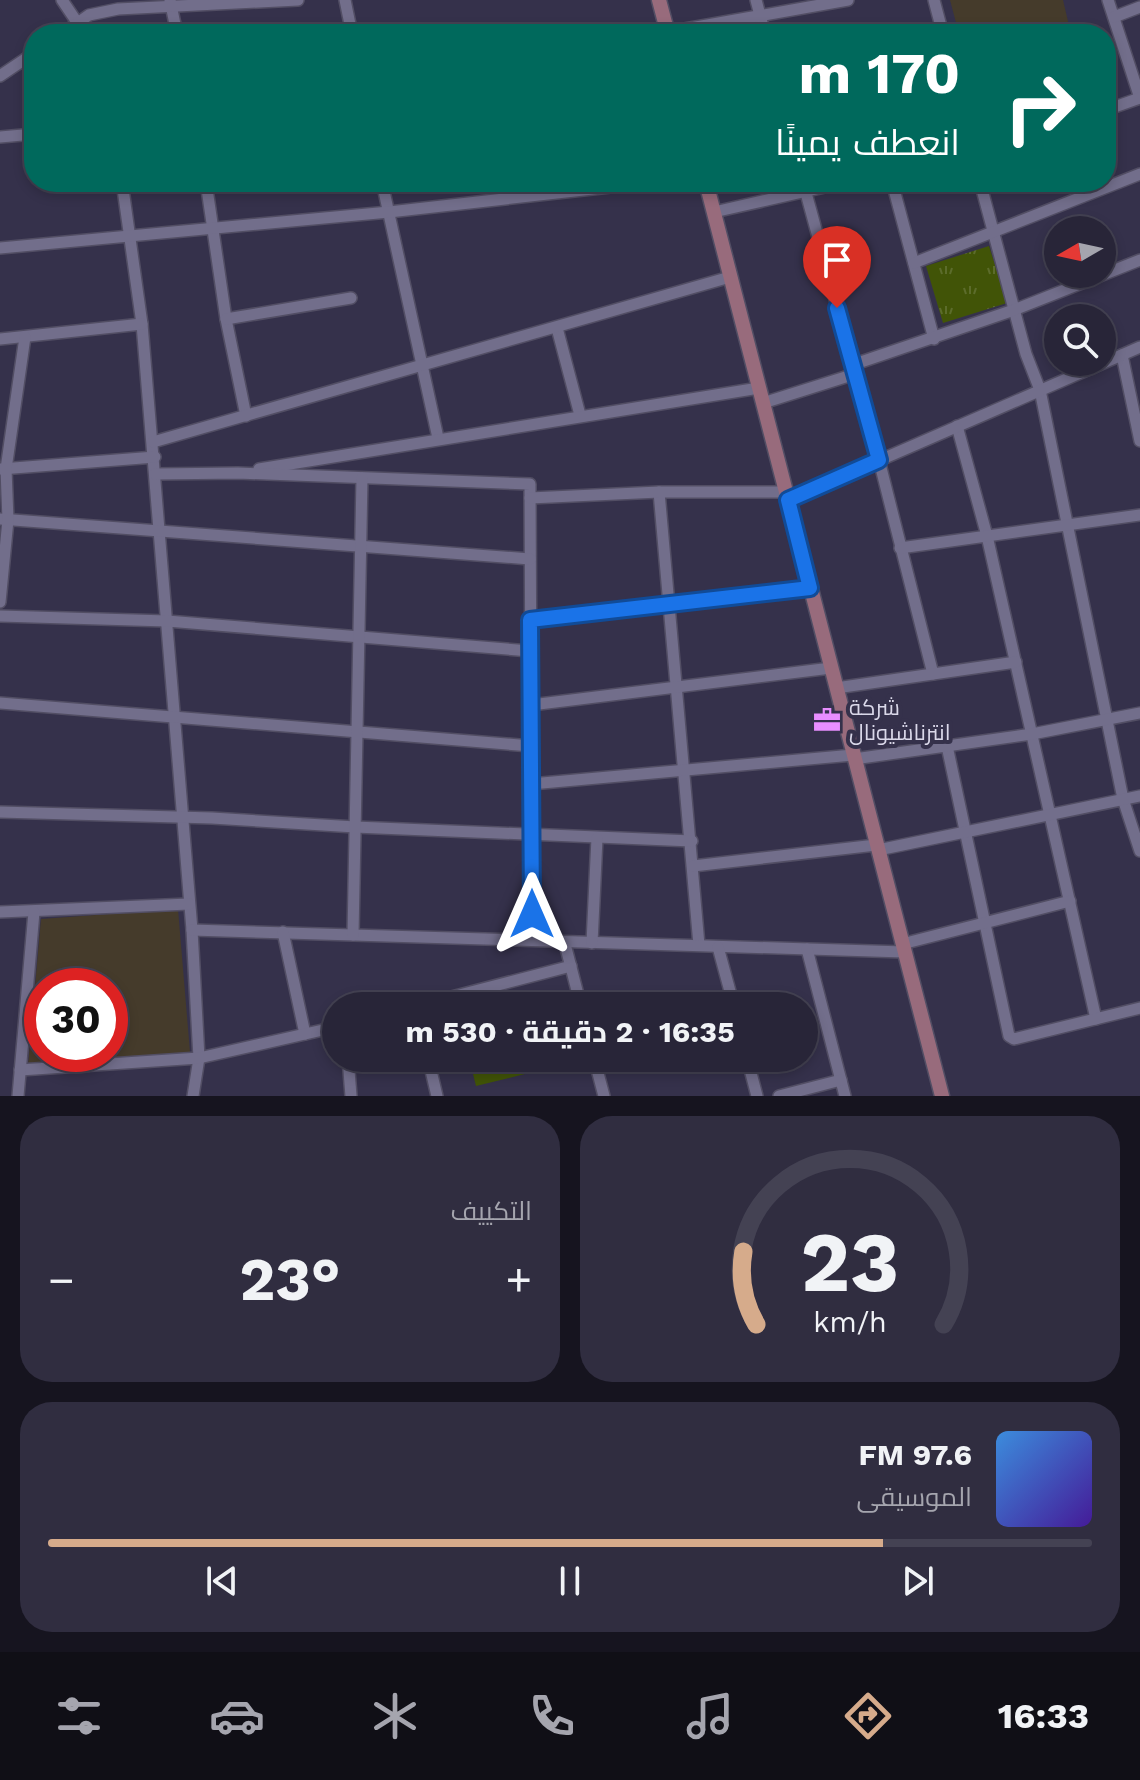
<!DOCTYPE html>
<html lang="ar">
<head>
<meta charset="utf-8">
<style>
  body { margin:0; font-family:"Work Sans",Cairo,sans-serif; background:#302d40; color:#f1f3f6; direction:rtl; height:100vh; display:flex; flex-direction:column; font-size:30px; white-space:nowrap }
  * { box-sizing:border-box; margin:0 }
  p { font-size:26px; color:#a5a5ae }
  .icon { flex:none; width:44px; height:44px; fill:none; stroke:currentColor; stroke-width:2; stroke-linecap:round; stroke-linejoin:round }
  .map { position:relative; height:1096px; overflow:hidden; direction:ltr }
  .panel { display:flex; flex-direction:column; gap:20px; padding:20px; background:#16141f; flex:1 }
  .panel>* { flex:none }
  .hud { position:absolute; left:24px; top:24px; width:1092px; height:168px; border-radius:32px; box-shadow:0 4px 12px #0003,0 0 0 2px #444253; direction:rtl; background:#00695c; color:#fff; overflow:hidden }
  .needle { width:52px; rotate:261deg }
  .fabs { position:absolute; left:1044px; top:216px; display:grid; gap:16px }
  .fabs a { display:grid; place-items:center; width:72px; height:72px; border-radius:50%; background:#282538; box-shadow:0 4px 12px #0003,0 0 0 2px #444253; font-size:40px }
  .speed { position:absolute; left:24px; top:968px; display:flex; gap:16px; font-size:40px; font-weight:700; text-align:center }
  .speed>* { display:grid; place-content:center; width:104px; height:104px; border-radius:50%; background:#282538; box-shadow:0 4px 12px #0003,0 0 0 2px #444253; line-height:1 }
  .speed .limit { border:12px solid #d22; background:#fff; color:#111 }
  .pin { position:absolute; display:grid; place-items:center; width:68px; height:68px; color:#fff; margin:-82px -34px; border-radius:50% 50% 50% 0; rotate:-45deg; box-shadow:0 0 8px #0007 }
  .pin .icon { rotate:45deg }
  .me { position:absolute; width:88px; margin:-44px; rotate:0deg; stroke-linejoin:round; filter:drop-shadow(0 0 6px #0008) }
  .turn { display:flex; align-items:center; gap:28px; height:168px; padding:0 24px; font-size:36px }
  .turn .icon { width:104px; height:104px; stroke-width:2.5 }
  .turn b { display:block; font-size:56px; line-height:68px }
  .big { font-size:60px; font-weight:700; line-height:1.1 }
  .panel .tile { flex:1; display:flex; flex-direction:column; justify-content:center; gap:12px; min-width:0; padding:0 28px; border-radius:32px; background:#302d40 }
  .panel .dial { align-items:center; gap:0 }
  .dial svg { height:208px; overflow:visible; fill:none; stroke:#444253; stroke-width:7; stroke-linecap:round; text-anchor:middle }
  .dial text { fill:#f1f3f6; stroke:none }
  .song { display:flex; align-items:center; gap:24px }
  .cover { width:96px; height:96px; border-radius:12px; background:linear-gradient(135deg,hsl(210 70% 55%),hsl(260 70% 35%)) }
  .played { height:8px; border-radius:4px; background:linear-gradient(90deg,#d6ab8b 80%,#444253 80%) }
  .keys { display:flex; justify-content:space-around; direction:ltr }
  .heat { display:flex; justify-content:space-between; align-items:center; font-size:44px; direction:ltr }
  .panel .tiles { flex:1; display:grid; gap:20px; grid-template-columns:1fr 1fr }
  .tile:last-child { grid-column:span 2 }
  .trip { position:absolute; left:322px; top:992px; width:496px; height:80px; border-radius:40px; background:#282538; box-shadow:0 4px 12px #0003,0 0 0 2px #444253; font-weight:700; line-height:80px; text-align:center; direction:rtl }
  .tab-bar { display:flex; height:128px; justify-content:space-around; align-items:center; background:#100f16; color:#a5a5ae }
  .tab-bar .icon { width:56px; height:56px }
  .tab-bar .selected { color:#d6ab8b }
  .tab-bar b { font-size:36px; color:#f1f3f6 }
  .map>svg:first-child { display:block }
</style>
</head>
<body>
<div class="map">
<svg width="1140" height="1096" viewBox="0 0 1140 1096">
  <defs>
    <pattern id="park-tufts" width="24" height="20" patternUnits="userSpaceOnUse" patternTransform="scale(2)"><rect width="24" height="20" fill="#415407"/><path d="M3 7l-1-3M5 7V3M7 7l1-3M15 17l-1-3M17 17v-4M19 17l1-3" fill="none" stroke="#5c6c2b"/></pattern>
  </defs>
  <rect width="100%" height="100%" fill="#35314b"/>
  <!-- education -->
  <g fill="#453b2b" fill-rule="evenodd">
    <path d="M 950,0 L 1063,0 L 1071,34 L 959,34 Z"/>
    <path d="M 178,909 L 190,1052 L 28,1066 L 41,919 ZM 42,986 L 110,986 L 110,1054 L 42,1054 Z"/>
  </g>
  <!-- park -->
  <path fill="url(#park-tufts)" d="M 989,246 L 1007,303 L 943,323 L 926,266 Z"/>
  <!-- pitch -->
  <path fill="#415407" d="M 469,1058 L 529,1058 L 533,1072 L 476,1086 Z"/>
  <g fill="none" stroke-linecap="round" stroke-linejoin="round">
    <!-- minor casing -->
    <g stroke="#524e64" stroke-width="14">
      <g id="minor">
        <path d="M 62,0 L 85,34"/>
        <path d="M 170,0 L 177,34"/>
        <path d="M 345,0 L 352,34"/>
        <path d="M 756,0 L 765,34"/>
        <path d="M 934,0 L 943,34"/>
        <path d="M 1108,0 L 1140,98"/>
        <path d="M 1114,17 L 1140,7"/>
        <path d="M 668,32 L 848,0"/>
        <path d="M 62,34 L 89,15 L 118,9 L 298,0"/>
        <path d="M 0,76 L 34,53"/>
        <path d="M 1106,110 L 1140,98"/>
        <path d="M 0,137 L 34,134"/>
        <path d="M 122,182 L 142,324 L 192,930 L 199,1058 L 193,1096"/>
        <path d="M 206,182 L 226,319 L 246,416"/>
        <path d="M 382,182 L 438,438"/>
        <path d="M 803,182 L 879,460 L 933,674"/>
        <path d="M 892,182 L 934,339"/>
        <path d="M 980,182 L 1026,354 L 1040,390 L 1123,799 L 1140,851"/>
        <path d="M 714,212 L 847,182"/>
        <path d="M 0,248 L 389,212 L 655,182"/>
        <path d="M 914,263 L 1140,174"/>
        <path d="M 226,319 L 351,298"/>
        <path d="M 557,328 L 580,415"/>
        <path d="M 0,339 L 142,324"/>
        <path d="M 1122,355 L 1140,441"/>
        <path d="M 852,365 L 1014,310 L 1140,260"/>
        <path d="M 763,403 L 855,374"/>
        <path d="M 957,426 L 987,536 L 1096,1019"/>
        <path d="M 153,442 L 730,277"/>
        <path d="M 1,469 L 155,457"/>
        <path d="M 259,469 L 759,388"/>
        <path d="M 155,474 L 238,473 L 530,484 L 532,940"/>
        <path d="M 659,492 L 699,945"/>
        <path d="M 530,498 L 659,492 L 786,492"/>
        <path d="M 788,500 L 1140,347"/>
        <path d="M 0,519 L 530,559"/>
        <path d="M 900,548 L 1140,515"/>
        <path d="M 0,602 L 8,520 L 6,469 L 25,337"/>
        <path d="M 0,616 L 167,621 L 530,651"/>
        <path d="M 530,620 L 810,588"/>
        <path d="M 836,688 L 1016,662"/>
        <path d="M 0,703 L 531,746"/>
        <path d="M 531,705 L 831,668"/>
        <path d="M 947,746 L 1009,1036 L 1014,1039 L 1140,1008"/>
        <path d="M 854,759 L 1032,734 L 1140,713"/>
        <path d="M 531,784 L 853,755"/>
        <path d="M 0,812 L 212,818 L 355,827 L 692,841"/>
        <path d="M 878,850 L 1140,796"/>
        <path d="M 693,866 L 876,845"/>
        <path d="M 0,912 L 189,904"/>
        <path d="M 192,930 L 904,952"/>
        <path d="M 283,932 L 305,1034"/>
        <path d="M 353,935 L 362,478"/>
        <path d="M 592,943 L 597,838"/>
        <path d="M 565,944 L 581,1006"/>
        <path d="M 902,944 L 1070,901"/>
        <path d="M 718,947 L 734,1006"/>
        <path d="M 807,949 L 845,1096"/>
        <path d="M 417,1006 L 571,966"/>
        <path d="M 348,1058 L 351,1096"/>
        <path d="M 428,1058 L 437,1096"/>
        <path d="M 594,1058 L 604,1096"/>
        <path d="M 747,1058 L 757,1096"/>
        <path d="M 20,1070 L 199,1058 L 336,1027"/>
        <path d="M 18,1096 L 34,912"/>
        <path d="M 779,1096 L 841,1080"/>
      </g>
    </g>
    <!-- major casing -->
    <g stroke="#524e64" stroke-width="17">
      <g id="major">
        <path d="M 659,0 L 668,34"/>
        <path d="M 706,182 L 942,1096"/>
      </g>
    </g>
    <!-- minor -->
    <use href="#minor" stroke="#726e8b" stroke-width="11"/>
    <!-- major -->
    <use href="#major" stroke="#986b7c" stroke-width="14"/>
  </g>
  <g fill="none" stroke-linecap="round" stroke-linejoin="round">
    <!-- route casing -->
    <g stroke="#114b97" stroke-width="20">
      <path id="route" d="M 532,914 L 530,620 L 810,588 L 788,500 L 879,460 L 837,308"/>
    </g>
    <!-- route -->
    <use href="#route" stroke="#1a73e8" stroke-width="14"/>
  </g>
  <!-- icons -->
  <defs>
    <g id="office-bare" transform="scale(2.16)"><path d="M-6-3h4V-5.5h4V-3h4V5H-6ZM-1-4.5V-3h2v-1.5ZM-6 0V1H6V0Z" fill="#e88eff" stroke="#35314b" stroke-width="2.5" paint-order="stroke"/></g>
  </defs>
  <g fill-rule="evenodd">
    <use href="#office-bare" x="827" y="720"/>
  </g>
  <g text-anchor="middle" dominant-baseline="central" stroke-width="8" stroke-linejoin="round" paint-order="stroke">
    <!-- poi labels -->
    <g font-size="22" fill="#dad8e9" stroke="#35314b" text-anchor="start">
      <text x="849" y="707">شركة<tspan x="849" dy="25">انترناشيونال</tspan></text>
    </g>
  </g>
</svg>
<div class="fabs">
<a><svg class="needle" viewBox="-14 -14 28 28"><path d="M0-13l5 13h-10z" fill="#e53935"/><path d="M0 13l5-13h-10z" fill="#a5a5ae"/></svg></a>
<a><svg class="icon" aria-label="search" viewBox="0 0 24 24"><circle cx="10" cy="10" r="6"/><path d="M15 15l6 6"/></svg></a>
</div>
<div class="speed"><div class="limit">30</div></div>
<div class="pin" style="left:837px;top:308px;background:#d93025"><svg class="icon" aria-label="arrive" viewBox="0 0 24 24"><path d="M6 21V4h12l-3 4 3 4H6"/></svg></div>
<svg class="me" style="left:532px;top:914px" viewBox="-20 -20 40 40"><path d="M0-17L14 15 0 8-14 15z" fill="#1a73e8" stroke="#fff" stroke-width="4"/></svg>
<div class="trip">16:35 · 2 دقيقة · 530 m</div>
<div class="hud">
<div class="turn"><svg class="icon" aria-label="right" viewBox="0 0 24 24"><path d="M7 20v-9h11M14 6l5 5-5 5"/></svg><div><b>170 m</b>انعطف يمينًا</div></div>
</div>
</div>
<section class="panel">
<div class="tiles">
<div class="tile dial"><svg viewBox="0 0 100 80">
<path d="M14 69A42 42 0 1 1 86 69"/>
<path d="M14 69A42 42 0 0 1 9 41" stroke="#d6ab8b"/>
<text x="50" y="56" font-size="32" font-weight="700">23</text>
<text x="50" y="72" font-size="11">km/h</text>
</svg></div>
<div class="tile"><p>التكييف</p>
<div class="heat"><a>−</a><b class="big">23°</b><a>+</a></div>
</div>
<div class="tile">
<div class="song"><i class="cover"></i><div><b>97.6 FM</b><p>الموسيقى</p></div></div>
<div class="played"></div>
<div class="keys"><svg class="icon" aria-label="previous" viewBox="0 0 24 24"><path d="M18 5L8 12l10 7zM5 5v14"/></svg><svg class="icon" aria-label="pause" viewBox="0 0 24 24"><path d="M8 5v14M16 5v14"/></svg><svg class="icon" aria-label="next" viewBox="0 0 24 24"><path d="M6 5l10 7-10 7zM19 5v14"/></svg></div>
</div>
</div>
</section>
<nav class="tab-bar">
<b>16:33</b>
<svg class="icon selected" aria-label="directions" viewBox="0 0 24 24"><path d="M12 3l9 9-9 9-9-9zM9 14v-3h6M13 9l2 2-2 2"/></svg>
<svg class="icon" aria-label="music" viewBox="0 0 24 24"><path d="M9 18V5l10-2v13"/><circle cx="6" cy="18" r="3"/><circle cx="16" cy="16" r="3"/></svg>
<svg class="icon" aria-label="phone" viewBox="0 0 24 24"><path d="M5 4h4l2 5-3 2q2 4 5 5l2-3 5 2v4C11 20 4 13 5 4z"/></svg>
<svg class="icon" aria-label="climate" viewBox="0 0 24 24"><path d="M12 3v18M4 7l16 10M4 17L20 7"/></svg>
<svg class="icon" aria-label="car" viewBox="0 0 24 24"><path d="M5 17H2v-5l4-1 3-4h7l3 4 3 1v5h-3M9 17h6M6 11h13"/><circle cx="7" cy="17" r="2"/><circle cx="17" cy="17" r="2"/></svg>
<svg class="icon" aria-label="filters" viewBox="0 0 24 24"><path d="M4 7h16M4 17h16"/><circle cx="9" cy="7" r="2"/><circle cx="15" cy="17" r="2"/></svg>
</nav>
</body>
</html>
